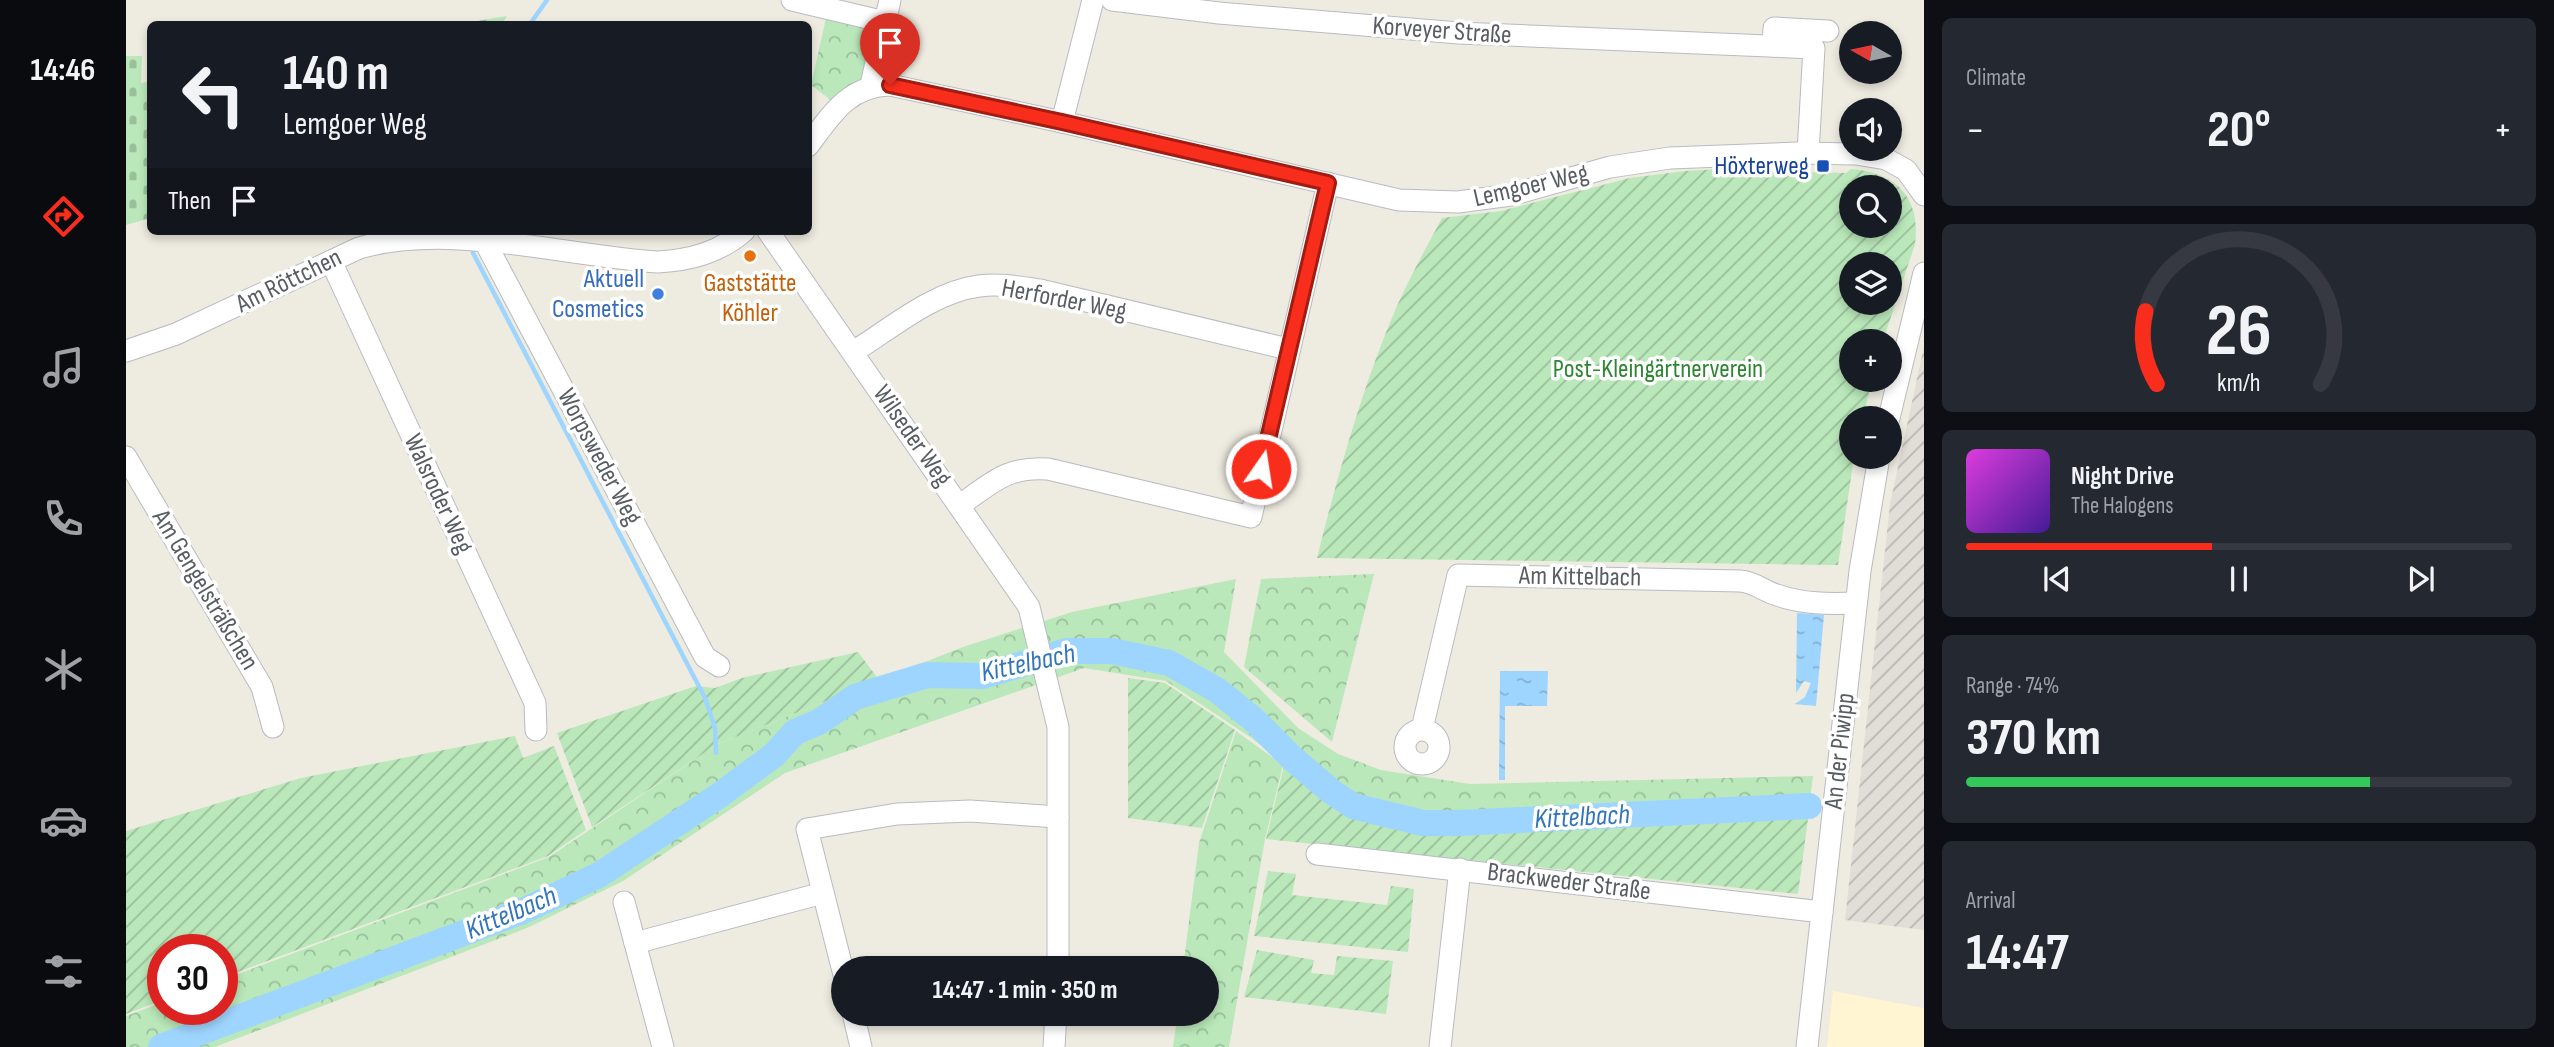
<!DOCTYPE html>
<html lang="en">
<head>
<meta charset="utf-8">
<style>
  body { margin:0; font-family:"Sofia Sans Condensed",sans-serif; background:#242831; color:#f1f3f6; height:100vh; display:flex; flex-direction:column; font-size:26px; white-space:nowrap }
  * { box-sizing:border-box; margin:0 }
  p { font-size:23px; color:#9ea1a6 }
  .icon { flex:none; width:38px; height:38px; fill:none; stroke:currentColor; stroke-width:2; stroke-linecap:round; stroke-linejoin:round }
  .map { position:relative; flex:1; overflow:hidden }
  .sheet { display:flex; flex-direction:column; gap:18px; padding:18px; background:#0d0f14; width:630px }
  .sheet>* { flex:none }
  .guide { position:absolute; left:21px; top:21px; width:665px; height:214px; border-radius:10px; box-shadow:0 4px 10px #0003; background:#171b24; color:#f1f3f6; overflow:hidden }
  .needle { width:46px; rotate:279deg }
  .buttons { position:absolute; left:1713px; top:21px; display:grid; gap:14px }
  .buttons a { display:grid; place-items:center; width:63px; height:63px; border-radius:50%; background:#171b24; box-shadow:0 4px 10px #0003; font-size:35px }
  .speed { position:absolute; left:21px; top:934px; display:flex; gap:14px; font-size:35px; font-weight:700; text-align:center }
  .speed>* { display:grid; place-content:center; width:91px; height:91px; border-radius:50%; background:#171b24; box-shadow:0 4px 10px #0003; line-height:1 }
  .speed .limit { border:10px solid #d22; background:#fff; color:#111 }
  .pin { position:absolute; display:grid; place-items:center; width:60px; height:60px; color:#fff; margin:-72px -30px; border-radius:50% 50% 50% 0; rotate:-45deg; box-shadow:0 0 7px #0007 }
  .pin .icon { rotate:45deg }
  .me { position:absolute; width:77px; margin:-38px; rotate:13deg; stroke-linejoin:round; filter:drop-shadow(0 0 5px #0008) }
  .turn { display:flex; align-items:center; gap:24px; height:147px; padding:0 21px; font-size:32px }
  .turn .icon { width:91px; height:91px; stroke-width:2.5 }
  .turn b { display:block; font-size:49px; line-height:60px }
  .then { display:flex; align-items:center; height:66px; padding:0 21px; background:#0003; gap:14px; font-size:26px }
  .big { font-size:52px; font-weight:700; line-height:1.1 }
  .sheet .widget { flex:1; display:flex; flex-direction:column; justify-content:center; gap:10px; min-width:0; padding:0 24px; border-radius:10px; background:#242831 }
  .sheet .dial { align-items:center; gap:0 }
  .dial svg { height:182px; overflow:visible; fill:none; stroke:#363941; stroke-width:7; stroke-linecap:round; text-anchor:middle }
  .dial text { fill:#f1f3f6; stroke:none }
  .song { display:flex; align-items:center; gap:21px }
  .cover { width:84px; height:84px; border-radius:10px; background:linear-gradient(135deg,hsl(300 70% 55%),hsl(260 70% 35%)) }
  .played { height:7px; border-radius:4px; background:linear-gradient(90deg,#f82d1c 45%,#363941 45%) }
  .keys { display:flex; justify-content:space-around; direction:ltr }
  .heat { display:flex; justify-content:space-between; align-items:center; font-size:38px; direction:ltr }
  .charge { height:10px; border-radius:5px; background:linear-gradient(90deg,#34c759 74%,#363941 0) }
  .trip { position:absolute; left:705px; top:956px; width:388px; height:70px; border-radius:35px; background:#171b24; box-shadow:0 4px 10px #0003; font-weight:700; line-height:70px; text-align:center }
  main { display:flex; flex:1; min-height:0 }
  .dock { display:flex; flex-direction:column; width:126px; justify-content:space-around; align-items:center; background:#090b0e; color:#9ea1a6 }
  .dock .icon { width:49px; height:49px }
  .dock .on { color:#f82d1c }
  .dock b { font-size:32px; color:#f1f3f6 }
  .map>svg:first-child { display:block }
</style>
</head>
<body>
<main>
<nav class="dock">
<b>14:46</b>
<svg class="icon on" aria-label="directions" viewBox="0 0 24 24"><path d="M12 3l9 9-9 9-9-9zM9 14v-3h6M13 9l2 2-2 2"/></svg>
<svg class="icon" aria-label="music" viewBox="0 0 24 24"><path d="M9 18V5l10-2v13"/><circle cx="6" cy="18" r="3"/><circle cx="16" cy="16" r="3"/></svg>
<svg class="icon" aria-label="phone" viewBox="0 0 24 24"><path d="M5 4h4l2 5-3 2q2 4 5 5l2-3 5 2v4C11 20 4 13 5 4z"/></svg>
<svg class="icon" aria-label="climate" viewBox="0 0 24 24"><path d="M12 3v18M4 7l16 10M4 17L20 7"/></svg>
<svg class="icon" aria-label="car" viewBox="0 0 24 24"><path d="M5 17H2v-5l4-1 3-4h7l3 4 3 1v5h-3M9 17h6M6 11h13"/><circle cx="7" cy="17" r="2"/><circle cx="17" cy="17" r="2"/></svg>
<svg class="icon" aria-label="filters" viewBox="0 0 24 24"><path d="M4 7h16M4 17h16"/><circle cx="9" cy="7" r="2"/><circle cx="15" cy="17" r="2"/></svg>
</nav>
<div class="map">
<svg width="1798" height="1047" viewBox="0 0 1798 1047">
  <defs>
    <pattern id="industrial-furrows" width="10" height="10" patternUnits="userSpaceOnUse" patternTransform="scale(1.75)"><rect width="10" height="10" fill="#e1ded8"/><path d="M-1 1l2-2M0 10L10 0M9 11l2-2" fill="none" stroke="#b9b7b3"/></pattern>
    <pattern id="cemetery-stones" width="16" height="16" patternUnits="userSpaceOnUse" patternTransform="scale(1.75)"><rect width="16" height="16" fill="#bae8ba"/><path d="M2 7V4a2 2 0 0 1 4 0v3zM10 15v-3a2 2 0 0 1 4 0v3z" fill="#9abf9b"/></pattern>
    <pattern id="park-crowns" width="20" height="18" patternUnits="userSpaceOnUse" patternTransform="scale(1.75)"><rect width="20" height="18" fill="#bae8ba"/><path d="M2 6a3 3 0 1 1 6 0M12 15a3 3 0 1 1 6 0" fill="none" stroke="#9abf9b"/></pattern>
    <pattern id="garden-furrows" width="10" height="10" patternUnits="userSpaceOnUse" patternTransform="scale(1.75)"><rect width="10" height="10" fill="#bae8ba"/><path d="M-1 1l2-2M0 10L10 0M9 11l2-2" fill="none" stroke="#9abf9b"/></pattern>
    <pattern id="water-ripples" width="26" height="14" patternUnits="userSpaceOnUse" patternTransform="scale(1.75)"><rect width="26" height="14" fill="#9ed5ff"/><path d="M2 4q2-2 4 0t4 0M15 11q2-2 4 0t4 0" fill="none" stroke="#84b0d2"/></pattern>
  </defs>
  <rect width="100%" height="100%" fill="#eeebe0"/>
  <!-- commercial -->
  <path fill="#fff5d3" d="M 1707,991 L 1798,1008 L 1798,1047 L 1701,1047 Z"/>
  <!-- industrial -->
  <path fill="url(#industrial-furrows)" d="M 1798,346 L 1798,930 L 1719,920 L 1764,504 Z"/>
  <!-- cemetery -->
  <g fill="url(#cemetery-stones)">
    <path d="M 381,16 L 376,24 L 333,24 Z"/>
    <path d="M 0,56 L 16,56 L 15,83 L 24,82 L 24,218 L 0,225 Z"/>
  </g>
  <!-- park -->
  <g fill="url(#park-crowns)">
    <path d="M 702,9 L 759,22 L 745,85 L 711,109 L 702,98 L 685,85 Z"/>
    <path d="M 1248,574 L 1206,742 L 1118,667 L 1135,579 Z"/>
    <path d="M 1110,579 L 1098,652 L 1172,728 L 1212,754 L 1255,770 L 1344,784 L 1687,776 L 1682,816 L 1331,829 L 1225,814 L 1124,737 L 1040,681 L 958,668 L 659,773 L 497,881 L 401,928 L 89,1047 L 0,1047 L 0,1016 L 37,1002 L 37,1010 L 96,1010 L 96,980 L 423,857 L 592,744 L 837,647 L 946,612 Z"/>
    <path d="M 1110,731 L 1157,765 L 1139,839 L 1103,1047 L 1047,1047 L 1052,1013 L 1082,1013 L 1082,968 L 1057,968 L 1073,843 Z"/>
  </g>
  <!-- garden -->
  <g fill="url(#garden-furrows)" fill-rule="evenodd">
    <path d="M 1631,167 L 1635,171 L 1720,173 L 1725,169 C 1770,173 1795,197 1789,244 L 1757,341 L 1726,341 L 1726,380 L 1746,380 L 1737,418 L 1726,418 L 1726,457 L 1728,457 L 1712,565 L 1191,558 C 1212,474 1236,388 1270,308 C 1284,277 1300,248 1316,218 L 1375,211 L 1504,178 L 1559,171 ZM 1726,187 L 1764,187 L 1764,226 L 1726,226 ZM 1764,264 L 1764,303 L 1726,303 L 1726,264 Z"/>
    <path d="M 732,652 L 753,680 L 592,744 L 466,827 L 431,733 L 570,686 L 589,688 L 616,678 Z"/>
    <path d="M 1002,678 L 1039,683 L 1109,730 L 1076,828 L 1002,818 Z"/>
    <path d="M 389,736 L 397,758 L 428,746 L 460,830 L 422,856 L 96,978 L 96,950 L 37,950 L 37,1000 L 0,1014 L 0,831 L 175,778 Z"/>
    <path d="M 1158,766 L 1225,816 L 1282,829 L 1306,832 L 1476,828 L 1682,818 L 1672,894 L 1140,839 Z"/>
    <path d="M 1142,871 L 1170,874 L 1166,895 L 1261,905 L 1265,886 L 1288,889 L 1282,952 L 1128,936 Z"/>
    <path d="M 1131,950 L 1188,960 L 1185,973 L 1208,975 L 1211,956 L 1267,961 L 1260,1014 L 1118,997 Z"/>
  </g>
  <!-- water -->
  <g fill="url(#water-ripples)">
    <path d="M 1671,613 L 1698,615 L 1690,706 L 1669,704 L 1679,697 L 1685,683 L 1678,681 L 1670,693 Z"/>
    <path d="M 1374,671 L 1422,671 L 1421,706 L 1379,706 L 1379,780 L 1373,780 Z"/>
  </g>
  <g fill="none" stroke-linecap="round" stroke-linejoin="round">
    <!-- stream -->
    <g stroke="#9ed5ff" stroke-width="4.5">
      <path d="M 404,24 L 421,0"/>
      <path d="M 347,253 L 579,698 L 589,728 L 590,753"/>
      <path d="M 590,786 L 591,797"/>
    </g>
    <!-- river -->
    <path stroke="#9ed5ff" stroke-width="26" d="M 35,1047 L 399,910 L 473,875 L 591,797 L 648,755 L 669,732 L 693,722 L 729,697 L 801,675 L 856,676 L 941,651 L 986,651 L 1043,663 L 1091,690 L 1128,720 L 1166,758 L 1206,792 L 1227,806 L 1297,823 L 1332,823 L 1683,806"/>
    <!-- minor casing -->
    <g stroke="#b8bbc1" stroke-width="23">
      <g id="minor">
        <path d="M 666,0 L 759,22"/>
        <path d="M 986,0 L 1093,13 L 1333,33 L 1688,48 L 1682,153"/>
        <path d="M 1647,46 L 1648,28 L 1702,31"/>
        <path d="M 745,85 L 764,0"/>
        <path d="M 936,122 L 967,0"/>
        <path d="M 682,146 C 705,115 722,86 764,85 L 936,122 L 1273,200 L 1332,202 L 1385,195 L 1484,167 L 1544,158 L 1672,153 L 1730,154 L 1760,159 L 1780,170 L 1798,195"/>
        <path d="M 642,231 L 903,607 L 913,649"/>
        <path d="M 359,242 L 579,657 L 593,666"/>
        <path d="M 205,261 L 409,703 L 410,730"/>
        <path d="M 0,351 L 50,334 L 233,248 C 324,222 438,256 532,262 C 564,260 593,253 618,231"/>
        <path d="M 727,352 C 766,328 807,292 853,286 C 874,283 894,287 914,290 L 1162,349"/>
        <path d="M 1763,418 L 1798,273"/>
        <path d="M 0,457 L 136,687 L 147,727"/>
        <path d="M 834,505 C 866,483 881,466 922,469 L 1125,517 L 1202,183"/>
        <path d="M 918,670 L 932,727 L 932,968"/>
        <path d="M 1296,729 L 1332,575 L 1614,581 C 1629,582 1637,591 1651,595 C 1677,604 1702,604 1730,603"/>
        <circle cx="1296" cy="747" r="17"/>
        <path d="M 1191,854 L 1696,912"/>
        <path d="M 498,902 L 537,1047"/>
        <path d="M 509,943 L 697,893"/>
        <path d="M 718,975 L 681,829 L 771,814 L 844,811 L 932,817"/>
        <path d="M 727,1013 L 735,1047"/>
        <path d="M 928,1047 L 930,1013"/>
        <path d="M 1314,1047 L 1334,869"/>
        <path d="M 1681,1047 L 1734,571 L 1753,457"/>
      </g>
    </g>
    <!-- minor -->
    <use href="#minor" stroke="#fff" stroke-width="21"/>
  </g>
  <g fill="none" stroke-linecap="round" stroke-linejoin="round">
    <!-- route casing -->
    <g stroke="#a11d12" stroke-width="18">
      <path id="route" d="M 764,85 L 936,122 L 1202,183 L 1135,469"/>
    </g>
    <!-- route -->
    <use href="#route" stroke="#f82d1c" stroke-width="12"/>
  </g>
  <!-- markers -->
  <rect fill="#1a4fb4" stroke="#fff" stroke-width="2.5" x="1690" y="159" width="14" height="14" rx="3.5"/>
  <circle fill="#e8710a" stroke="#fff" stroke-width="2.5" cx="624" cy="256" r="7"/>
  <circle fill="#3f7fe0" stroke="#fff" stroke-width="2.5" cx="532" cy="294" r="7"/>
  <g text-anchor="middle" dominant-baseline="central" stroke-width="7" stroke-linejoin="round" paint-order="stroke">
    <!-- street labels -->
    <g font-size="26" fill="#595d63" stroke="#fff">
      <text transform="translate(1316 31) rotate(4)">Korveyer Straße</text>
      <text transform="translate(1405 186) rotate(-13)">Lemgoer Weg</text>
      <text transform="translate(163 281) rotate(-26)">Am Röttchen</text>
      <text transform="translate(938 300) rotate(11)">Herforder Weg</text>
      <text transform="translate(786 436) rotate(55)">Wilseder Weg</text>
      <text transform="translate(473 457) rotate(62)">Worpsweder Weg</text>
      <text transform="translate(312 494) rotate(65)">Walsroder Weg</text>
      <text transform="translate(1454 577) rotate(1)">Am Kittelbach</text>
      <text transform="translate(79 590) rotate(59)">Am Gengelsträßchen</text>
      <text transform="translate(1714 751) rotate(-84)">An der Piwipp</text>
      <text transform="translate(1443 882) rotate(7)">Brackweder Straße</text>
    </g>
    <!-- transit labels -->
    <g font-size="26" fill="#164399" stroke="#fff" text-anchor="end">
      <text x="1683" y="166">Höxterweg</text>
    </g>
    <!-- shop labels -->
    <g font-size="26" fill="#366cbe" stroke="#fff" text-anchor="end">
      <text x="518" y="279">Aktuell<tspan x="518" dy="30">Cosmetics</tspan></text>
    </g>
    <!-- food labels -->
    <g font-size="26" fill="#c56008" stroke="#fff">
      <text x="624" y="283">Gaststätte<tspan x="624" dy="30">Köhler</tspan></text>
    </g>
    <!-- park labels -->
    <g font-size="26" fill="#2d8631" stroke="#fff">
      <text x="1532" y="369">Post-Kleingärtnerverein</text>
    </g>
    <!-- water labels -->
    <g font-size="28" font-style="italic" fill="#3375b9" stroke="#fff">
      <text transform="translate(902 663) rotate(-12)">Kittelbach</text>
      <text transform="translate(1456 817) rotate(-3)">Kittelbach</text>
      <text transform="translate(385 913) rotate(-23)">Kittelbach</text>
    </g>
  </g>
</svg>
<div class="buttons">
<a><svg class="needle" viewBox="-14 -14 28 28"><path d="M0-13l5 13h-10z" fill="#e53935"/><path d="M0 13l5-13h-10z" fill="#9ea1a6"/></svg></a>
<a><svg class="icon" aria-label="sound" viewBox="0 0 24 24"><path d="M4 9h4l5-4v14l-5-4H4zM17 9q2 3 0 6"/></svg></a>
<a><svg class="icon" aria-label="search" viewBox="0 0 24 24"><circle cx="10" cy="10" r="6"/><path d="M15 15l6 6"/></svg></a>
<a><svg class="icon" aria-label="layers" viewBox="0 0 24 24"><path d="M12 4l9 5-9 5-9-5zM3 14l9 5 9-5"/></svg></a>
<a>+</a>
<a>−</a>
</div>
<div class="speed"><div class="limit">30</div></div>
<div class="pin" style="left:764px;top:85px;background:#d93025"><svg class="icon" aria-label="arrive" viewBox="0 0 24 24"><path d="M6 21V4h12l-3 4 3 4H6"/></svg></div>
<svg class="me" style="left:1135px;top:469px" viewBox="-20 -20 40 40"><circle r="17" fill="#f82d1c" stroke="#fff" stroke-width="3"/><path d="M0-11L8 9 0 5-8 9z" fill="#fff"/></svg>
<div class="trip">14:47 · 1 min · 350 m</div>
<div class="guide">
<div class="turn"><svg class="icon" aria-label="left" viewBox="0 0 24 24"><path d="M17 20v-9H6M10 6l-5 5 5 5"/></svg><div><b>140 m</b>Lemgoer Weg</div></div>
<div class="then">Then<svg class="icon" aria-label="arrive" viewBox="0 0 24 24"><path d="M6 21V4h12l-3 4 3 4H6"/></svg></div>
</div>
</div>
<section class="sheet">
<div class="widget"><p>Climate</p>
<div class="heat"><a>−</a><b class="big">20°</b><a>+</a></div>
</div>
<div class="widget dial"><svg viewBox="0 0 100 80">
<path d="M14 69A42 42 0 1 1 86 69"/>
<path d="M14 69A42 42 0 0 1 9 37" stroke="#f82d1c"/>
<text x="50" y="56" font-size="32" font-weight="700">26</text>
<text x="50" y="72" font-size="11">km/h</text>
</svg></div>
<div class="widget">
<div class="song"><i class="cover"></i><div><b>Night Drive</b><p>The Halogens</p></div></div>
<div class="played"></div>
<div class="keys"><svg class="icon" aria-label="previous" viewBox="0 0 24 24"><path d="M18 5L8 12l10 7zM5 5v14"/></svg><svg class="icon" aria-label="pause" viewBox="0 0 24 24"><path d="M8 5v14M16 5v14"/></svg><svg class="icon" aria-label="next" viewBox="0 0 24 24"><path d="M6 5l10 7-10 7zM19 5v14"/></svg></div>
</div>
<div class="widget"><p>Range · 74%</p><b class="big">370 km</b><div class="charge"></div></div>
<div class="widget"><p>Arrival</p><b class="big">14:47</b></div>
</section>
</main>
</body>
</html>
